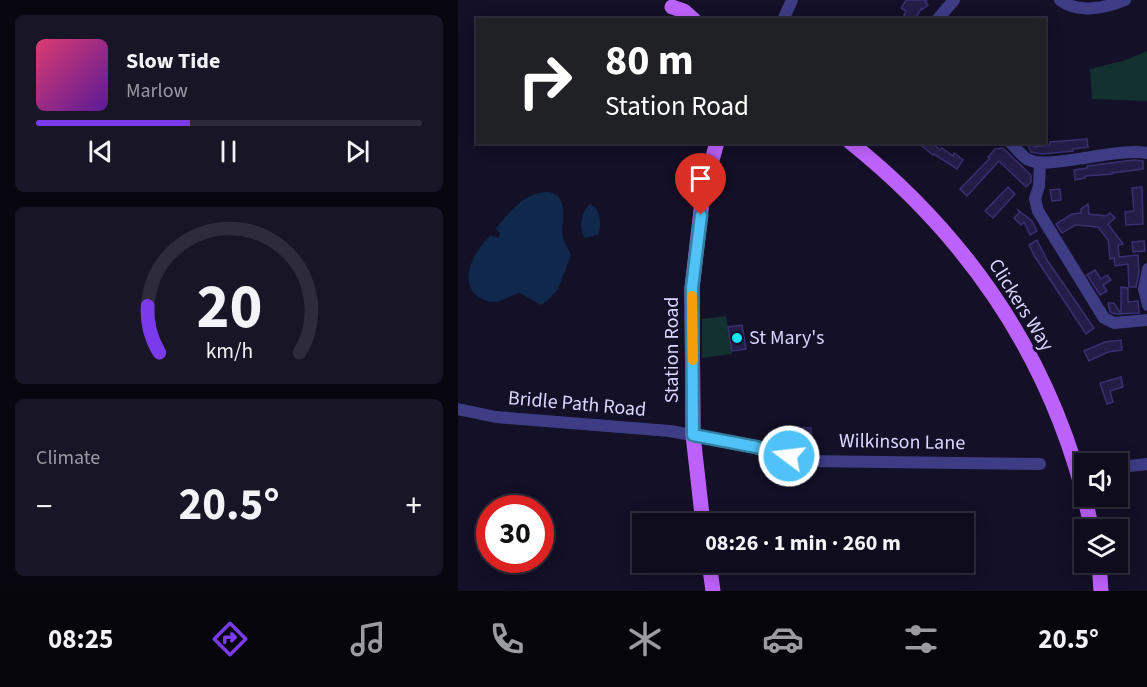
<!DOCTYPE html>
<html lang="en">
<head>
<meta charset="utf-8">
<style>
  body { margin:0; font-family:"Source Sans 3",sans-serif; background:#171526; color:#f1f3f6; height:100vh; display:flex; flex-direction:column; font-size:22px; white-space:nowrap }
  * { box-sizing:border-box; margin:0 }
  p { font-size:20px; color:#9b9ba4 }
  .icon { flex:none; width:33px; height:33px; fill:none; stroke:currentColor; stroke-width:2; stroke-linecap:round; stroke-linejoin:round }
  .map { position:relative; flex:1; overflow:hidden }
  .panel { display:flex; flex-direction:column; gap:15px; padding:15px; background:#080710; width:458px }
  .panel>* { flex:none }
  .hud { position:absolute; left:18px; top:18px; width:570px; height:126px; border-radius:0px; box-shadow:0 3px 15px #0003,0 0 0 2px #2e2c3b; background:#202124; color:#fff; overflow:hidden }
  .buttons { position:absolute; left:616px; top:453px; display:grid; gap:12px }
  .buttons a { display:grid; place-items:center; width:54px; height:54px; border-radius:0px; background:#0e0c1d; box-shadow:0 3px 15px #0003,0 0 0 2px #2e2c3b; font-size:30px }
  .speed { position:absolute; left:18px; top:495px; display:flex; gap:12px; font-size:30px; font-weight:700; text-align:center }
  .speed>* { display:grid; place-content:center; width:78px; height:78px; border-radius:50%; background:#0e0c1d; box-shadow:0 3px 15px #0003,0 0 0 2px #2e2c3b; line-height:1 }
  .speed .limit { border:9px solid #d22; background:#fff; color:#111 }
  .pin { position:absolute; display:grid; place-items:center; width:51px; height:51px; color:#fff; margin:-62px -26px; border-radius:50% 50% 50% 0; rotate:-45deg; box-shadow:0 0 6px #0007 }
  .pin .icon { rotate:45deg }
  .me { position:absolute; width:66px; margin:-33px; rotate:285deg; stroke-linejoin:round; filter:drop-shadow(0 0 4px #0008) }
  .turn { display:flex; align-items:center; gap:21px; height:126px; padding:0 30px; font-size:27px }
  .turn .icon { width:78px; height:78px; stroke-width:2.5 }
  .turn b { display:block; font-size:42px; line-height:51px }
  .big { font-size:45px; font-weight:700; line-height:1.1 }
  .panel .card { flex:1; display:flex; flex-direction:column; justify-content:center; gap:9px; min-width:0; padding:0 21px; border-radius:9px; background:#171526 }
  .panel .dial { align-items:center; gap:0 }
  .dial svg { height:156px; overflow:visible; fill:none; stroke:#2e2c3b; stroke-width:7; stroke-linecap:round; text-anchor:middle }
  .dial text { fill:#f1f3f6; stroke:none }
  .song { display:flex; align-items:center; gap:18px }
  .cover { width:72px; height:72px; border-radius:9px; background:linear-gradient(135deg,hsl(340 70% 55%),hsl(270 70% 35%)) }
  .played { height:6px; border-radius:3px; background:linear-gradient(90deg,#7c3aed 40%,#2e2c3b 40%) }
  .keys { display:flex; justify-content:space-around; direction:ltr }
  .heat { display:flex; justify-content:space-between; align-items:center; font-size:33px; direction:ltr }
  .trip { position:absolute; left:174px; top:513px; width:342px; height:60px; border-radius:0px; background:#0e0c1d; box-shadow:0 3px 15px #0003,0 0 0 2px #2e2c3b; font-weight:700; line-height:60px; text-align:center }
  .tab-bar { display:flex; height:96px; justify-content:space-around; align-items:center; background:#06050c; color:#9b9ba4 }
  .tab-bar .icon { width:42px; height:42px }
  .tab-bar .current { color:#7c3aed }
  .tab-bar b { font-size:27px; color:#f1f3f6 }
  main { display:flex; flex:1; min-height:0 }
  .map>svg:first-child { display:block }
</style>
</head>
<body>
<main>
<section class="panel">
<div class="card">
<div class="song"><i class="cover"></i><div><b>Slow Tide</b><p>Marlow</p></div></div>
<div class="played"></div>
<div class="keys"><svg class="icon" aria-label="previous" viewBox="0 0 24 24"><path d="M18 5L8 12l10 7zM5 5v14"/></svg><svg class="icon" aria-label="pause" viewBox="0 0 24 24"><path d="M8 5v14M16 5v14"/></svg><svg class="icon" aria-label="next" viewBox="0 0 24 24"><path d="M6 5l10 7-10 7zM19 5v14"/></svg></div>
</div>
<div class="card dial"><svg viewBox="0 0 100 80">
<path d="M14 69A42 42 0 1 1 86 69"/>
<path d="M14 69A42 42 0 0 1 8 45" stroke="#7c3aed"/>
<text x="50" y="56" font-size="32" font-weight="700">20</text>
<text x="50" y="72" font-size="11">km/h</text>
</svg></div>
<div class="card"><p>Climate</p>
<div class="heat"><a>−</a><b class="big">20.5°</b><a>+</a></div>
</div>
</section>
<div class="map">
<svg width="690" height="591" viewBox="0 0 690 591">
  <rect width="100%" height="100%" fill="#131027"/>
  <!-- green -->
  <g fill="#13312f">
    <path d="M 689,51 L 689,101 L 634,99 L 632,69 L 668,60 Z"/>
    <path d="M 268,316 L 274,354 L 244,358 L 244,319 Z"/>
  </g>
  <!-- water -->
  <g fill="#10284c">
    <path d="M 91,192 C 113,197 102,224 105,238 C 107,245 111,249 113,255 L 100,289 L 89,301 L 83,305 L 62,293 C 53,295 45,302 36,302 C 29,302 23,299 18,295 C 0,278 18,249 33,235 L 40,238 L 42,234 L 38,228 C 53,211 66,192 91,192 Z"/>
    <path d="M 132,204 C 143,209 144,225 140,235 L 127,238 C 120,228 123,212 132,204 Z"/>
  </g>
  <!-- building -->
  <g fill="#241d48" stroke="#3b2f73" stroke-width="1.5">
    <path d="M 448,0 L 469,0 L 467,2 L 470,5 L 465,9 L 464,8 L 456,20 L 453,20 L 446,15 L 448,11 L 443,8 Z"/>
    <path d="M 629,139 L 630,147 L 615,149 L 615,151 L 584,154 L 573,152 L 568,142 L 575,142 L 576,147 L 592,145 L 592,142 Z"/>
    <path d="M 459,142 L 473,142 L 482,150 L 484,148 L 495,156 L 496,153 L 505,160 L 499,169 L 476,154 L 475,155 Z"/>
    <path d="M 545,148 L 573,175 L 573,182 L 568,187 L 541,161 L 509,196 L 502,189 L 532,158 L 530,157 L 537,149 Z"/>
    <path d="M 676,160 L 685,161 L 685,169 L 654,173 L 654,174 L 627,176 L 627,178 L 617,180 L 616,170 L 629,168 L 629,166 Z"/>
    <path d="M 550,187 L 557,194 L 535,218 L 527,211 Z"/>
    <path d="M 684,187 L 685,224 L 668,225 L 667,212 L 676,211 L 674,188 Z"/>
    <path d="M 602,189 L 603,200 L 594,201 L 592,190 Z"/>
    <path d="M 630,204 L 631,214 L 648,216 L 652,213 L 657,218 L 650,224 L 665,244 L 660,245 L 661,257 L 680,255 L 681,273 L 678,287 L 671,287 L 670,264 L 657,266 L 656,258 L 652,259 L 650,240 L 640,227 L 617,225 L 604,233 L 598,224 L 614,214 L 623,213 L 623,209 Z"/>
    <path d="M 560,210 L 574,221 L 579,231 L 572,235 L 566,222 L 563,225 L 556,218 L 561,213 Z"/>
    <path d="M 579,240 L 589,260 L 636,328 L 628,334 L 577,257 L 571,245 Z"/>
    <path d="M 686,241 L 687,251 L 675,252 L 674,242 Z"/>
    <path d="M 637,270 L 643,279 L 649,275 L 653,280 L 645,285 L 649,291 L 642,295 L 629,275 Z"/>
    <path d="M 663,287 L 670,288 L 670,302 L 680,301 L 681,313 L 657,314 L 652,312 L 650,303 L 656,303 L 663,314 Z"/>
    <path d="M 284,325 L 288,349 L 274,351 L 270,327 Z"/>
    <path d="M 663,340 L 664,350 L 650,352 L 631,361 L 626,351 L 647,342 Z"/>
    <path d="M 663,377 L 665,387 L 652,391 L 655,402 L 649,404 L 642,383 Z"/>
    <path d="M 330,427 L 353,428 L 353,441 L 326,440 L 326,432 L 329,432 Z"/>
  </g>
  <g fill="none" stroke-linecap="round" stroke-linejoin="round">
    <!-- minor -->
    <g stroke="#3d3c85" stroke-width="12">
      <path d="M 602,0 C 620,14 648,8 667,0"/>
      <path d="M 325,20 L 334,0"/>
      <path d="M 479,20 L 496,0"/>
      <path d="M 552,142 C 558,148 563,155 569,159 C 589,171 658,147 690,153"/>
      <path d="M 582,163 L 581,186 L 577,199 L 580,211 L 646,318 L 656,323 L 690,320"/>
      <path d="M 690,269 L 686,289 L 690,305"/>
      <path d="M 0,409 L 38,417 L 212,431 L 298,447 L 348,461 L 582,464"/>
      <path d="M 660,467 L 690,464"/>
    </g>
    <!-- major -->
    <g stroke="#bd61fb" stroke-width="15">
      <path d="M 214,7 L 226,11 L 236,20"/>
      <path d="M 392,142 C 518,243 601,371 634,530"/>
      <path d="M 245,524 L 235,435 L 234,288 L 245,193 L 259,142"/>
      <path d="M 251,562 L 255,591"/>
      <path d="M 641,562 L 643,591"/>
    </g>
  </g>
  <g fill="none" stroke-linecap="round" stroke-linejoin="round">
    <!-- route casing -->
    <g stroke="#337fa1" stroke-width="15">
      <path id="route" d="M 243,215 L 234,288 L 235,435 L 298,447 L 331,456"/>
    </g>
    <!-- route -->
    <use href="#route" stroke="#4fc3f7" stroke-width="10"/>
    <!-- slow -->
    <path stroke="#f59e0b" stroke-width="10" d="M 234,296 L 235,360"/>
  </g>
  <!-- markers -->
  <circle fill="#08e8f9" stroke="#131027" stroke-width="2" cx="279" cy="338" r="6"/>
  <g text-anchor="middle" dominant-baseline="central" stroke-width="6" stroke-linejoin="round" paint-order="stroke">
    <!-- street labels -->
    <g font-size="20" fill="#dad7fe" stroke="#131027">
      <text transform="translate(563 305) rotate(58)">Clickers Way</text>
      <text transform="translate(214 350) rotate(-90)">Station Road</text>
      <text transform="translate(119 404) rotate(5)">Bridle Path Road</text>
      <text transform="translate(444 442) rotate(1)">Wilkinson Lane</text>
    </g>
    <!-- poi labels -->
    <g font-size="20" fill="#dad7fe" stroke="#131027" text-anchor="start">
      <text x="291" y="338">St Mary's</text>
    </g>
  </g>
</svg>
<div class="buttons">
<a><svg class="icon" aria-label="sound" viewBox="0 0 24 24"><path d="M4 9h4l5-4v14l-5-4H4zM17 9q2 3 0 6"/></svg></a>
<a><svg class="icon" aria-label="layers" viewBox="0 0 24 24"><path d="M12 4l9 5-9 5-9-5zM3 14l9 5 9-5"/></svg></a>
</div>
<div class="speed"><div class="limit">30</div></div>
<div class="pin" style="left:243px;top:215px;background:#d93025"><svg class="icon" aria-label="arrive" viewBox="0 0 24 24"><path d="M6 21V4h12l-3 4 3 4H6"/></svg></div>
<svg class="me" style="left:331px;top:456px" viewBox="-20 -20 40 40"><circle r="17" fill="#4fc3f7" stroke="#fff" stroke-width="3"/><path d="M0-11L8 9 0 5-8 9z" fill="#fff"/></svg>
<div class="trip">08:26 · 1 min · 260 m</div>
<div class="hud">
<div class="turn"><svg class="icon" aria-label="right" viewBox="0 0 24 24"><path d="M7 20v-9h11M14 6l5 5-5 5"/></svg><div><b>80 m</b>Station Road</div></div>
</div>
</div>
</main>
<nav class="tab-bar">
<b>08:25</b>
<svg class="icon current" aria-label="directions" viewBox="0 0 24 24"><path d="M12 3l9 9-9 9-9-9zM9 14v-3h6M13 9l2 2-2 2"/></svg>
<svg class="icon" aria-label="music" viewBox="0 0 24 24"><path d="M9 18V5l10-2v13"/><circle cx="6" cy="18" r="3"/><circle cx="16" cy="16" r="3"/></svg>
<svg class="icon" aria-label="phone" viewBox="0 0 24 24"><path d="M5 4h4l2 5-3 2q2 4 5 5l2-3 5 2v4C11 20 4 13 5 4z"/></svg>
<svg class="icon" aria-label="climate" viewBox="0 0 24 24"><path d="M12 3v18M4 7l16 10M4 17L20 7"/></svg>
<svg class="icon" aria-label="car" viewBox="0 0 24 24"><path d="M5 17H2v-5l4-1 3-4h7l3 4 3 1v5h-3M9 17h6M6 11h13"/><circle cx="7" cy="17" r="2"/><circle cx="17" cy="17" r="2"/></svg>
<svg class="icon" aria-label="filters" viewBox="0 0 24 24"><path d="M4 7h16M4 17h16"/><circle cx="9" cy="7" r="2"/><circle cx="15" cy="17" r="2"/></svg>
<b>20.5°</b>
</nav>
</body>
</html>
